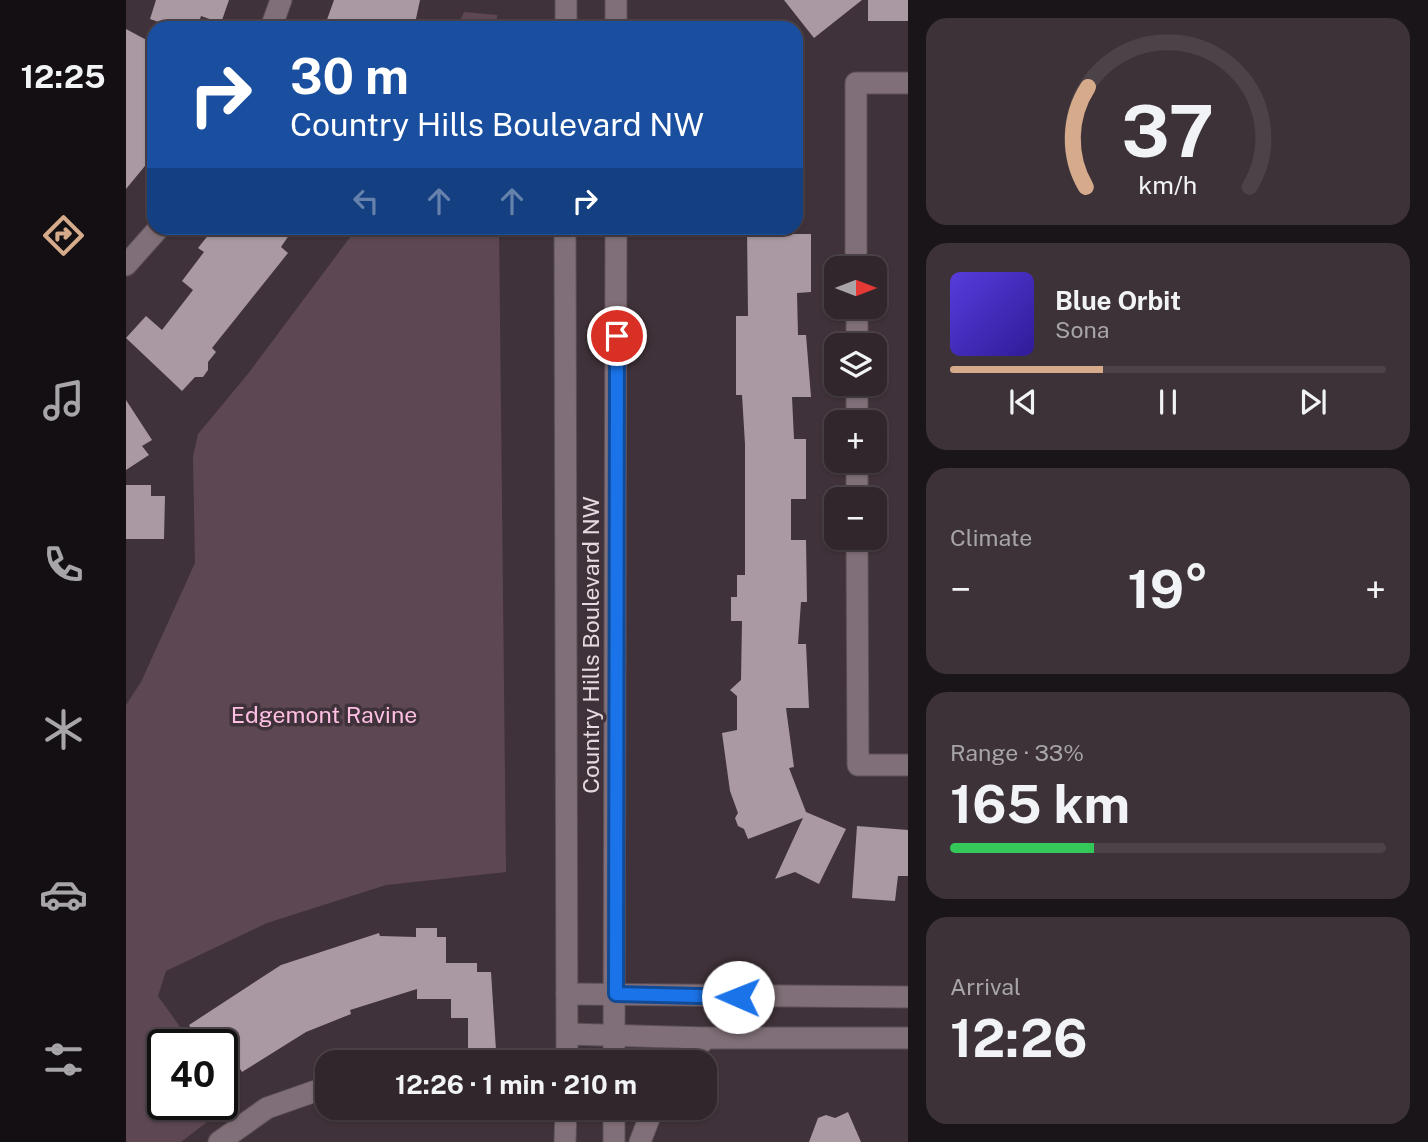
<!DOCTYPE html>
<html lang="en">
<head>
<meta charset="utf-8">
<style>
  body { margin:0; font-family:"Public Sans",sans-serif; background:#3c3238; color:#f1f3f6; height:100vh; display:flex; flex-direction:column; font-size:26px; white-space:nowrap }
  * { box-sizing:border-box; margin:0 }
  p { font-size:23px; color:#a8a5a9 }
  .icon { flex:none; width:38px; height:38px; fill:none; stroke:currentColor; stroke-width:2; stroke-linecap:round; stroke-linejoin:round }
  .map { position:relative; flex:1; overflow:hidden }
  .drawer { display:flex; flex-direction:column; gap:18px; padding:18px; background:#1a1518; width:520px }
  .drawer>* { flex:none }
  .guide { position:absolute; left:21px; top:21px; width:656px; height:214px; border-radius:21px; box-shadow:0 2px 5px #0004,0 0 0 2px #4b4348; background:#1a4fa0; color:#fff; overflow:hidden }
  .needle { width:46px; rotate:90deg }
  .controls { position:absolute; left:698px; top:256px; display:grid; gap:14px }
  .controls a { display:grid; place-items:center; width:63px; height:63px; border-radius:14px; background:#30262c; box-shadow:0 2px 5px #0004,0 0 0 2px #4b4348; font-size:35px }
  .speed { position:absolute; left:21px; top:1029px; display:flex; gap:14px; font-size:35px; font-weight:700; text-align:center }
  .speed>* { display:grid; place-content:center; width:91px; height:91px; border-radius:50%; background:#30262c; box-shadow:0 2px 5px #0004,0 0 0 2px #4b4348; line-height:1 }
  .speed .limit { border:4px solid #111; border-radius:10px; background:#fff; color:#111 }
  .pin { position:absolute; display:grid; place-items:center; width:60px; height:60px; color:#fff; margin:-30px; border:4px solid #fff; border-radius:50%; box-shadow:0 2px 7px #0007 }
  .me { position:absolute; width:77px; margin:-38px; rotate:271deg; stroke-linejoin:round; filter:drop-shadow(0 0 5px #0008) }
  .turn { display:flex; align-items:center; gap:24px; height:147px; padding:0 28px; font-size:32px }
  .turn .icon { width:91px; height:91px; stroke-width:2.5 }
  .turn b { display:block; font-size:49px; line-height:60px }
  .lanes { display:flex; align-items:center; height:66px; padding:0 28px; background:#0003; justify-content:center; gap:35px; direction:ltr }
  .lanes .off { opacity:.35 }
  .big { font-size:52px; font-weight:700; line-height:1.1 }
  .drawer .card { flex:1; display:flex; flex-direction:column; justify-content:center; gap:10px; min-width:0; padding:0 24px; border-radius:21px; background:#3c3238 }
  .drawer .dial { align-items:center; gap:0 }
  .dial svg { height:182px; overflow:visible; fill:none; stroke:#4b4348; stroke-width:7; stroke-linecap:round; text-anchor:middle }
  .dial text { fill:#f1f3f6; stroke:none }
  .song { display:flex; align-items:center; gap:21px }
  .cover { width:84px; height:84px; border-radius:10px; background:linear-gradient(135deg,hsl(250 70% 55%),hsl(250 70% 35%)) }
  .played { height:7px; border-radius:4px; background:linear-gradient(90deg,#d6ab8b 35%,#4b4348 35%) }
  .keys { display:flex; justify-content:space-around; direction:ltr }
  .heat { display:flex; justify-content:space-between; align-items:center; font-size:38px; direction:ltr }
  .charge { height:10px; border-radius:5px; background:linear-gradient(90deg,#34c759 33%,#4b4348 0) }
  .trip { position:absolute; left:189px; top:1050px; width:402px; height:70px; border-radius:21px; background:#30262c; box-shadow:0 2px 5px #0004,0 0 0 2px #4b4348; font-weight:700; line-height:70px; text-align:center }
  main { display:flex; flex:1; min-height:0 }
  .dock { display:flex; flex-direction:column; width:126px; justify-content:space-around; align-items:center; background:#130f12; color:#a8a5a9 }
  .dock .icon { width:49px; height:49px }
  .dock .current { color:#d6ab8b }
  .dock b { font-size:32px; color:#f1f3f6 }
  .map>svg:first-child { display:block }
</style>
</head>
<body>
<main>
<nav class="dock">
<b>12:25</b>
<svg class="icon current" aria-label="directions" viewBox="0 0 24 24"><path d="M12 3l9 9-9 9-9-9zM9 14v-3h6M13 9l2 2-2 2"/></svg>
<svg class="icon" aria-label="music" viewBox="0 0 24 24"><path d="M9 18V5l10-2v13"/><circle cx="6" cy="18" r="3"/><circle cx="16" cy="16" r="3"/></svg>
<svg class="icon" aria-label="phone" viewBox="0 0 24 24"><path d="M5 4h4l2 5-3 2q2 4 5 5l2-3 5 2v4C11 20 4 13 5 4z"/></svg>
<svg class="icon" aria-label="climate" viewBox="0 0 24 24"><path d="M12 3v18M4 7l16 10M4 17L20 7"/></svg>
<svg class="icon" aria-label="car" viewBox="0 0 24 24"><path d="M5 17H2v-5l4-1 3-4h7l3 4 3 1v5h-3M9 17h6M6 11h13"/><circle cx="7" cy="17" r="2"/><circle cx="17" cy="17" r="2"/></svg>
<svg class="icon" aria-label="filters" viewBox="0 0 24 24"><path d="M4 7h16M4 17h16"/><circle cx="9" cy="7" r="2"/><circle cx="15" cy="17" r="2"/></svg>
</nav>
<div class="map">
<svg width="783" height="1142" viewBox="0 0 783 1142">
  <rect width="100%" height="100%" fill="#40323a"/>
  <!-- green -->
  <g fill="#5d4753">
    <path d="M 338,12 L 371,15 L 371,28 L 331,28 Z"/>
    <path d="M 231,228 L 373,228 L 380,872 L 260,885 L 141,923 L 40,971 L 32,996 L 67,1045 L 37,1045 L 37,1104 L 96,1104 L 96,1087 L 107,1102 L 55,1142 L 0,1142 L 0,705 L 15,682 L 69,563 L 67,457 L 72,434 L 121,375 Z"/>
  </g>
  <!-- building -->
  <g fill="#aa99a2">
    <path d="M 30,0 L 103,0 L 95,23 L 75,16 L 71,28 L 50,28 L 24,19 Z"/>
    <path d="M 208,0 L 294,0 L 288,28 L 198,28 Z"/>
    <path d="M 658,0 L 736,0 L 688,38 Z"/>
    <rect x="742" y="0" width="41" height="21"/>
    <path d="M 0,29 L 28,44 L 28,155 L 0,189 Z"/>
    <path d="M 88,228 L 168,228 L 155,247 L 162,253 L 86,348 L 90,352 L 82,362 L 82,370 L 77,377 L 69,377 L 56,391 L 0,338 L 20,316 L 36,330 L 67,290 L 56,281 L 78,252 L 72,248 Z"/>
    <path d="M 621,228 L 664,228 L 664,234 L 685,234 L 685,292 L 671,293 L 672,335 L 680,335 L 685,397 L 666,397 L 668,439 L 680,439 L 680,499 L 665,499 L 665,540 L 680,540 L 681,602 L 675,602 L 672,644 L 680,644 L 683,708 L 660,708 L 668,767 L 663,768 L 680,812 L 720,829 L 693,884 L 669,872 L 649,879 L 677,818 L 622,839 L 618,829 L 612,826 L 609,818 L 612,813 L 604,791 L 596,733 L 611,730 L 611,696 L 604,690 L 615,680 L 616,621 L 605,621 L 605,597 L 611,597 L 611,575 L 619,575 L 619,444 L 616,395 L 610,395 L 610,316 L 622,316 Z"/>
    <path d="M 0,400 L 26,440 L 16,446 L 23,455 L 0,470 Z"/>
    <path d="M 0,485 L 25,485 L 25,496 L 39,496 L 38,539 L 0,539 Z"/>
    <path d="M 731,826 L 783,830 L 783,876 L 772,876 L 769,901 L 726,898 Z"/>
    <path d="M 290,928 L 311,928 L 311,937 L 320,937 L 320,963 L 351,963 L 351,972 L 365,972 L 370,1050 L 342,1050 L 342,1018 L 325,1018 L 325,999 L 291,999 L 291,989 L 224,1010 L 225,1014 L 180,1032 L 116,1072 L 103,1051 L 96,1055 L 96,1045 L 75,1045 L 63,1025 L 155,965 L 253,933 L 254,936 L 290,937 Z"/>
    <path d="M 722,1112 L 735,1142 L 683,1142 L 692,1118 L 700,1115 L 709,1118 Z"/>
  </g>
  <g fill="none" stroke-linecap="round" stroke-linejoin="round">
    <!-- street casing -->
    <g stroke="#5c5056" stroke-width="23">
      <g id="street">
        <path d="M 145,28 L 155,0"/>
        <path d="M 0,265 L 33,228"/>
        <path d="M 730,268 L 730,83 L 783,83"/>
        <path d="M 731,306 L 731,345"/>
        <path d="M 731,383 L 731,422"/>
        <path d="M 731,460 L 731,499"/>
        <path d="M 731,537 L 732,765 L 783,765"/>
        <path d="M 93,1142 L 141,1108 L 201,1087"/>
      </g>
    </g>
    <!-- secondary casing -->
    <g stroke="#5c5056" stroke-width="23">
      <g id="secondary">
        <path d="M 490,0 L 490,28"/>
        <path d="M 440,28 L 440,0"/>
        <path d="M 439,228 L 441,1062"/>
        <path d="M 441,994 L 783,997"/>
        <path d="M 442,1034 L 580,1038 L 783,1038"/>
        <path d="M 488,1062 L 490,228"/>
        <path d="M 556,1062 L 580,1038"/>
        <path d="M 439,1142 L 440,1108"/>
        <path d="M 488,1142 L 488,1108"/>
        <path d="M 514,1142 L 527,1108"/>
      </g>
    </g>
    <!-- street -->
    <use href="#street" stroke="#806f78" stroke-width="21"/>
    <!-- secondary -->
    <use href="#secondary" stroke="#806f78" stroke-width="21"/>
  </g>
  <g fill="none" stroke-linecap="round" stroke-linejoin="round">
    <!-- route casing -->
    <g stroke="#114b97" stroke-width="18">
      <path id="route" d="M 491,336 L 490,994 L 612,997"/>
    </g>
    <!-- route -->
    <use href="#route" stroke="#1a73e8" stroke-width="12"/>
  </g>
  <g text-anchor="middle" dominant-baseline="central" stroke-width="7" stroke-linejoin="round" paint-order="stroke">
    <!-- street labels -->
    <g font-size="23" fill="#e4dadf" stroke="#40323a">
      <text transform="translate(464 645) rotate(-90)">Country Hills Boulevard NW</text>
    </g>
    <!-- park labels -->
    <g font-size="23" fill="#febfe3" stroke="#40323a">
      <text x="198" y="714">Edgemont Ravine</text>
    </g>
  </g>
</svg>
<div class="controls">
<a><svg class="needle" viewBox="-14 -14 28 28"><path d="M0-13l5 13h-10z" fill="#e53935"/><path d="M0 13l5-13h-10z" fill="#a8a5a9"/></svg></a>
<a><svg class="icon" aria-label="layers" viewBox="0 0 24 24"><path d="M12 4l9 5-9 5-9-5zM3 14l9 5 9-5"/></svg></a>
<a>+</a>
<a>−</a>
</div>
<div class="speed"><div class="limit">40</div></div>
<div class="pin" style="left:491px;top:336px;background:#d93025"><svg class="icon" aria-label="arrive" viewBox="0 0 24 24"><path d="M6 21V4h12l-3 4 3 4H6"/></svg></div>
<svg class="me" style="left:612px;top:997px" viewBox="-20 -20 40 40"><circle r="19" fill="#fff"/><path d="M0-13L10 11 0 6-10 11z" fill="#1a73e8"/></svg>
<div class="trip">12:26 · 1 min · 210 m</div>
<div class="guide">
<div class="turn"><svg class="icon" aria-label="right" viewBox="0 0 24 24"><path d="M7 20v-9h11M14 6l5 5-5 5"/></svg><div><b>30 m</b>Country Hills Boulevard NW</div></div>
<div class="lanes"><svg class="icon off" aria-label="left" viewBox="0 0 24 24"><path d="M17 20v-9H6M10 6l-5 5 5 5"/></svg><svg class="icon off" aria-label="ahead" viewBox="0 0 24 24"><path d="M12 20V5M6 11l6-6 6 6"/></svg><svg class="icon off" aria-label="ahead" viewBox="0 0 24 24"><path d="M12 20V5M6 11l6-6 6 6"/></svg><svg class="icon" aria-label="right" viewBox="0 0 24 24"><path d="M7 20v-9h11M14 6l5 5-5 5"/></svg></div>
</div>
</div>
<section class="drawer">
<div class="card dial"><svg viewBox="0 0 100 80">
<path d="M14 69A42 42 0 1 1 86 69"/>
<path d="M14 69A42 42 0 0 1 15 25" stroke="#d6ab8b"/>
<text x="50" y="56" font-size="32" font-weight="700">37</text>
<text x="50" y="72" font-size="11">km/h</text>
</svg></div>
<div class="card">
<div class="song"><i class="cover"></i><div><b>Blue Orbit</b><p>Sona</p></div></div>
<div class="played"></div>
<div class="keys"><svg class="icon" aria-label="previous" viewBox="0 0 24 24"><path d="M18 5L8 12l10 7zM5 5v14"/></svg><svg class="icon" aria-label="pause" viewBox="0 0 24 24"><path d="M8 5v14M16 5v14"/></svg><svg class="icon" aria-label="next" viewBox="0 0 24 24"><path d="M6 5l10 7-10 7zM19 5v14"/></svg></div>
</div>
<div class="card"><p>Climate</p>
<div class="heat"><a>−</a><b class="big">19°</b><a>+</a></div>
</div>
<div class="card"><p>Range · 33%</p><b class="big">165 km</b><div class="charge"></div></div>
<div class="card"><p>Arrival</p><b class="big">12:26</b></div>
</section>
</main>
</body>
</html>
